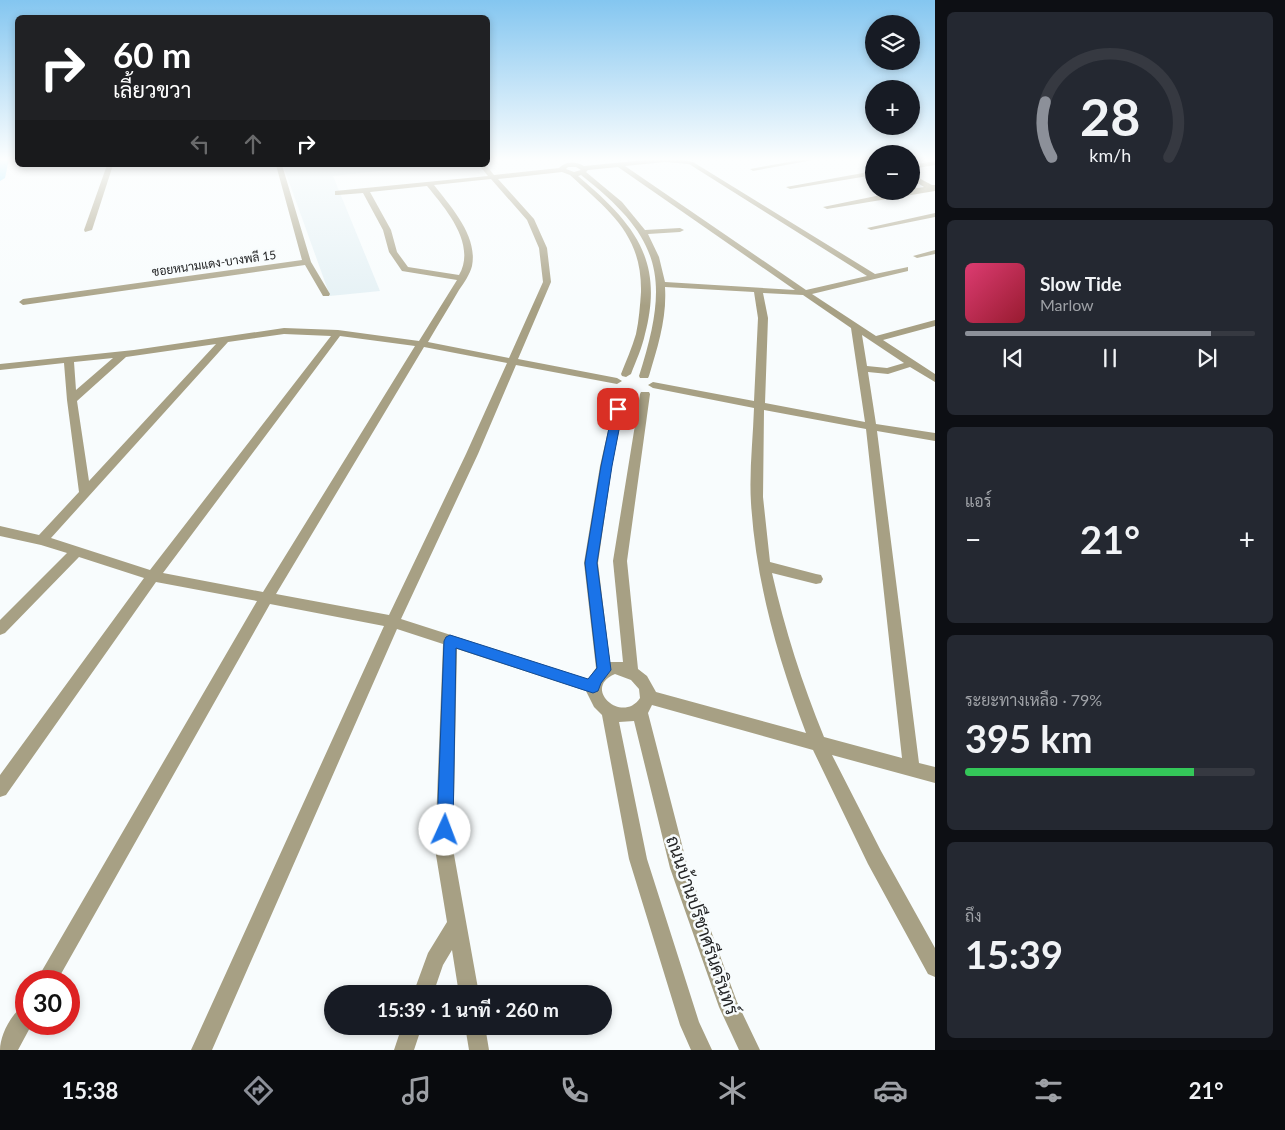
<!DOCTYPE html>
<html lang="th">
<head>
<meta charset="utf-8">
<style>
  body { margin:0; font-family:Lato,Sarabun,sans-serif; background:#242831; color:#f1f3f6; height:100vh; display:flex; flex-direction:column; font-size:19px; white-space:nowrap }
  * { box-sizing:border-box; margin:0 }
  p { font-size:16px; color:#9ea1a6 }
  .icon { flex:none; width:28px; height:28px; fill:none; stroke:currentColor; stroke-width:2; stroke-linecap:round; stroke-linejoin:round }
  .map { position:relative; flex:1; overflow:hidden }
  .side { display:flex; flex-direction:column; gap:12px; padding:12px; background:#0d0f14; width:350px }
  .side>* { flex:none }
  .guide { position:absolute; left:15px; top:15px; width:475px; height:152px; border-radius:8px; box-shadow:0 2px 8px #0003; background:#202124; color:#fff; overflow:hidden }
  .controls { position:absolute; left:865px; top:15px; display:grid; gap:10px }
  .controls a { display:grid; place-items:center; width:55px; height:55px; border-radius:50%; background:#171b24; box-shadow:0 2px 8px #0003; font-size:25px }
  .speed { position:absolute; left:15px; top:970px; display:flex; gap:10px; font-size:25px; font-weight:700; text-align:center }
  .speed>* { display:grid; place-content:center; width:65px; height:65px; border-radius:50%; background:#171b24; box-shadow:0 2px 8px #0003; line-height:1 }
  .speed .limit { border:8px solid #d22; background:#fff; color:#111 }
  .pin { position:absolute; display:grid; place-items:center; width:42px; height:42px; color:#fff; margin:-21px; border-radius:10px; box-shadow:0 2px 8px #0006 }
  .me { position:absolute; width:55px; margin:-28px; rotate:2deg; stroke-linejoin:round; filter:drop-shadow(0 0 4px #0008) }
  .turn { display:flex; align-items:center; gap:18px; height:105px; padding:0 15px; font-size:22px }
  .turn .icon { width:65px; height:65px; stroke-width:2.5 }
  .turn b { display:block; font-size:35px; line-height:42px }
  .lanes { display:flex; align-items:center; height:48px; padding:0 15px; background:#0003; justify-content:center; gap:25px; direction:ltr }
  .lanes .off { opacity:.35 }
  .big { font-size:38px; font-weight:700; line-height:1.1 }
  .side .widget { flex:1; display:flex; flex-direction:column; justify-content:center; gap:8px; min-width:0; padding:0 18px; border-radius:8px; background:#242831 }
  .side .dial { align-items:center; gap:0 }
  .dial svg { height:130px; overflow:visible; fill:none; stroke:#363941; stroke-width:7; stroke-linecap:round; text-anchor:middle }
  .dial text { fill:#f1f3f6; stroke:none }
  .song { display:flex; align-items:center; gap:15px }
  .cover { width:60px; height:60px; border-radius:8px; background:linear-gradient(135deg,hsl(340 70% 55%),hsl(350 70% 35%)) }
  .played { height:5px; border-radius:2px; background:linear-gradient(90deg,#8c9099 85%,#363941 85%) }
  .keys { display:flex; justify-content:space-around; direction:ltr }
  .heat { display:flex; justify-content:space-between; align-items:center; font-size:28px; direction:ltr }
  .charge { height:8px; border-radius:4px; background:linear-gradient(90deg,#34c759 79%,#363941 0) }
  .trip { position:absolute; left:324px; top:985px; width:288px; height:50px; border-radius:25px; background:#171b24; box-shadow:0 2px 8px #0003; font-weight:700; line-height:50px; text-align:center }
  .dock { display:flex; height:80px; justify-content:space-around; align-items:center; background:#090b0e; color:#9ea1a6 }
  .dock .icon { width:35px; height:35px }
  .dock .on { color:#8c9099 }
  .dock b { font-size:22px; color:#f1f3f6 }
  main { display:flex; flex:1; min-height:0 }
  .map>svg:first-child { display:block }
</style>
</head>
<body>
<main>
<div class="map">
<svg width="935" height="1050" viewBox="0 0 935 1050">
  <rect width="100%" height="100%" fill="#f8fcfd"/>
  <!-- built -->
  <path fill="#e5f1f5" d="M 283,165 L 433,165 L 333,176 L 380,291 L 330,296 Z"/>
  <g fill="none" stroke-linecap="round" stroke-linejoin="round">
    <!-- canal -->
    <path fill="#8ee0fd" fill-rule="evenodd" d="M 0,159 L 9,159 L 5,178 L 0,181 Z"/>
    <!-- minor -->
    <g fill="#a7a084" fill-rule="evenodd">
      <path d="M 655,159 L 678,159 L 693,162 L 875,274 L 908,267 L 908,271 L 812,294 L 876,336 L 935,320 L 935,326 L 883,340 L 935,374 L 935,382 L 910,367 L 888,374 L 868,372 L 876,424 L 935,433 L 935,441 L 877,431 L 919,763 L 935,767 L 935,783 L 832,755 L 881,851 L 935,948 L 935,977 L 928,974 L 868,864 L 813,750 L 652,705 L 648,713 L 688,868 L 737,1002 L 760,1050 L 739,1050 L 719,1007 L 670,868 L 634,721 L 619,722 L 647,859 L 699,1022 L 712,1050 L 691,1050 L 680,1025 L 629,859 L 602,715 L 594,707 L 586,691 L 457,649 L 453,849 L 479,994 L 459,994 L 452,950 L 443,965 L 433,994 L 413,994 L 428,953 L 447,922 L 435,849 L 443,644 L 397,629 L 212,1050 L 191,1050 L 384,626 L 270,604 L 57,981 L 36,981 L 257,601 L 156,582 L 6,795 L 0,797 L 0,775 L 144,578 L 79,557 L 5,633 L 0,635 L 0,620 L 67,553 L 41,545 L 0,536 L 0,526 L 39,535 L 79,492 L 67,400 L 64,363 L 0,370 L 0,364 L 134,350 L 284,328 L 338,330 L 419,341 L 457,280 L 402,271 L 389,252 L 383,230 L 363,193 L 338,195 L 335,195 L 335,191 L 488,176 L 479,165 L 486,165 L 494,175 L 559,168 C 566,161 576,161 584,166 ZM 665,162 L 689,164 L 867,276 L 806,290 L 625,166 ZM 568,167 L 576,167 L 581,170 L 574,172 L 566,169 ZM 618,167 L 795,290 L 665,282 L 659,257 L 648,234 L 680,232 L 684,230 L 680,228 L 645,230 L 622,202 L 586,172 L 588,170 ZM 562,172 L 570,175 C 609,211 642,234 641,292 C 640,306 639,320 636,334 C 632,348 626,361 621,374 L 622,376 L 626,377 L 631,374 C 636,361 642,348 645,334 C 665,258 632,222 578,176 L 581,175 C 663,239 670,279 639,376 L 640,378 L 648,378 L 649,376 C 658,346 667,318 665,287 L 754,292 L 758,318 L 754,401 L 653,382 L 648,385 L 653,388 L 754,408 C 753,439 749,472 751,503 C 756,583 778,658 806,733 L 656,692 L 647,676 L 638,669 L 627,561 L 650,394 L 649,392 L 641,392 L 640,394 L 613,561 L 623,662 L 610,662 L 598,563 L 612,466 L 627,391 L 622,388 L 617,391 L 600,466 L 584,563 L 596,668 L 588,679 L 401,619 L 478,454 L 516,365 L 617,384 L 622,381 L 617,378 L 518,359 L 551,282 L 547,248 L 534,219 L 498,179 ZM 491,179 L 527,220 L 539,248 L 543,282 L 509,358 L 428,342 C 438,325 449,307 459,290 C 464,283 470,274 472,266 C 478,236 451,207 434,185 ZM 427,186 C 445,208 477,244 459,275 L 408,267 L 397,252 L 391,230 L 370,192 ZM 763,293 L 803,295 L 851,328 L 865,422 L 765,403 L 768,318 ZM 284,334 L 331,336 L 150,570 L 51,538 L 228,342 ZM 862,335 L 904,363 L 887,368 L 867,366 ZM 340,336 L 415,346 L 263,592 L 163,573 ZM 216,344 L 89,481 L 77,401 L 126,357 ZM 424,347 L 507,363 L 466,454 L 389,615 L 276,594 ZM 113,358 L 76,390 L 74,362 ZM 764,410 L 866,429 L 902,758 L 824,737 C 802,683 785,630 772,573 L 816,584 L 821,583 L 823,579 L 821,575 L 816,574 L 770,562 L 763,497 ZM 615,674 L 631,680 L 639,689 L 640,698 C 622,725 581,688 615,674 Z"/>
      <path d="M 806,159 L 819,159 L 753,171 L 750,169 Z"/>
      <path d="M 935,161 L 935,165 L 911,169 L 911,165 Z"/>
      <path d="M 107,165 L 113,165 L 92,230 L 85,232 L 84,230 Z"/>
      <path d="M 276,165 L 282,165 L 311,262 L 330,294 L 329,296 L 323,296 L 305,265 L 23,305 L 19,302 L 23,299 L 302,260 Z"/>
      <path d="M 874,171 L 874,175 L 790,189 L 786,187 Z"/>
      <path d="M 911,174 L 932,185 L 935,185 L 935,191 L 827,209 L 823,207 L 900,191 L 911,191 L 911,189 L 924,187 L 911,179 Z"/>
      <path d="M 935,213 L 935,217 L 871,230 L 867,228 Z"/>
      <path d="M 935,250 L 935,254 L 917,258 L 913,256 Z"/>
      <path d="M 26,1005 L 26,1024 L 32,1024 L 18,1050 L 0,1050 C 0,1035 12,1011 26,1005 Z"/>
      <path d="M 402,1026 L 422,1026 L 414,1050 L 394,1050 Z"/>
      <path d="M 465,1026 L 485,1026 L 489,1050 L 469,1050 Z"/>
    </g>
  </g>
  <!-- sky -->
  <linearGradient id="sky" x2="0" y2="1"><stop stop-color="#84c6f0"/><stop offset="0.52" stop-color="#fcfefe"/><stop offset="1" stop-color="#fcfefe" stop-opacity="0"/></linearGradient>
  <rect width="935" height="306" fill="url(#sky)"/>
  <!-- route -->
  <path fill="#1a73e8" stroke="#114b97" d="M 618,406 L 623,409 L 612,466 L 597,563 L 611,670 L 601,683 L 598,691 L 593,693 L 456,648 L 453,830 L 450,835 L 445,838 L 439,835 L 437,830 L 444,641 L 446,637 L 450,635 L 588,679 L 597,668 L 585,563 L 601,466 L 613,409 Z"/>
  <g text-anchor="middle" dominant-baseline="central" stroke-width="5" stroke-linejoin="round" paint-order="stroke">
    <!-- far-street labels -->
    <g font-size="12" fill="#242526" stroke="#f8fcfd">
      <text transform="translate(214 263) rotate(-8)">ซอยหนามแดง-บางพลี 15</text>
    </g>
    <!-- near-street labels -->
    <g font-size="18" fill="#242526" stroke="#f8fcfd">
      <text transform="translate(703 925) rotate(71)">ถนนบ้านปรีชาศรีนครินทร์</text>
    </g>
  </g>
</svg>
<div class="controls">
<a><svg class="icon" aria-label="layers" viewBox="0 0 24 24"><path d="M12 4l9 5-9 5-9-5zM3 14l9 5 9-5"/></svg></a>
<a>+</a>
<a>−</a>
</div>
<div class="speed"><div class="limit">30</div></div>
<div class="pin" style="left:618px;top:409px;background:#d93025"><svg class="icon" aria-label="arrive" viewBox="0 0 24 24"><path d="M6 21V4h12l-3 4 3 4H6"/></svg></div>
<svg class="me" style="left:445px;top:830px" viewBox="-20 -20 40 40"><circle r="19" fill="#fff"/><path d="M0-13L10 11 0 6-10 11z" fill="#1a73e8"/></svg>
<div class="trip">15:39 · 1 นาที · 260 m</div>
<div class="guide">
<div class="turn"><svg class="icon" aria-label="right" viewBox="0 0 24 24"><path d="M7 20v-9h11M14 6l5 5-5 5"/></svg><div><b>60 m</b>เลี้ยวขวา</div></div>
<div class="lanes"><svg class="icon off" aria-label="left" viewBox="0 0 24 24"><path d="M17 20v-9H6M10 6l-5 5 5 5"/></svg><svg class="icon off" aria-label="ahead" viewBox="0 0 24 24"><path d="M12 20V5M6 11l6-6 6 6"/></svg><svg class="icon" aria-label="right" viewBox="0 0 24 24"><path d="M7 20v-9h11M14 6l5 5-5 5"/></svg></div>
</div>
</div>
<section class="side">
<div class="widget dial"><svg viewBox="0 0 100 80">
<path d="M14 69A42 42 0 1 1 86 69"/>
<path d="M14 69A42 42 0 0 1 10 35" stroke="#8c9099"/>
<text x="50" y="56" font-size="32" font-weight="700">28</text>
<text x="50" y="72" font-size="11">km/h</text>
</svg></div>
<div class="widget">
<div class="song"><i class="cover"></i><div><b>Slow Tide</b><p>Marlow</p></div></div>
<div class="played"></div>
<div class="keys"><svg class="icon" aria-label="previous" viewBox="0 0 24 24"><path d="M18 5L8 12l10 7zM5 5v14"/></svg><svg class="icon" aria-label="pause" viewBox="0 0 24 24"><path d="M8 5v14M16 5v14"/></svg><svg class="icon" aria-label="next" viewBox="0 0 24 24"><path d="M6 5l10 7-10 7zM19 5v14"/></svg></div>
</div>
<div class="widget"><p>แอร์</p>
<div class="heat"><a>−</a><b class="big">21°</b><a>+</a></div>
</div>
<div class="widget"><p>ระยะทางเหลือ · 79%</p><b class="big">395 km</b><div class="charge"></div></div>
<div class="widget"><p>ถึง</p><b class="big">15:39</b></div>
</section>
</main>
<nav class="dock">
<b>15:38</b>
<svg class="icon on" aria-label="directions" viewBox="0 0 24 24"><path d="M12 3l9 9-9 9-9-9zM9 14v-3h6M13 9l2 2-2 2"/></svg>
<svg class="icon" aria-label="music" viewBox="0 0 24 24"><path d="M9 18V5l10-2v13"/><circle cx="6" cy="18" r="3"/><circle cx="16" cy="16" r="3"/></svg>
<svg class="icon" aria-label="phone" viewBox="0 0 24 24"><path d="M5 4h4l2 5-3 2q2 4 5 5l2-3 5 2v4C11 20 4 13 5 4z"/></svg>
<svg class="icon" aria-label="climate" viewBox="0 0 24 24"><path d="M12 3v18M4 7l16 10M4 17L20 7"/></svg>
<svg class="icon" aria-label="car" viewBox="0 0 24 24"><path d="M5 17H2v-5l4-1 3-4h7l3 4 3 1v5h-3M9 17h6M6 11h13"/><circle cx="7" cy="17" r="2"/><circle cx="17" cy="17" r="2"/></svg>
<svg class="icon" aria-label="filters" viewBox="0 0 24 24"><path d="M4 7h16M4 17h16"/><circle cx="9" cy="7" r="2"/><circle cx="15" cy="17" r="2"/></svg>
<b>21°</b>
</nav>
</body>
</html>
